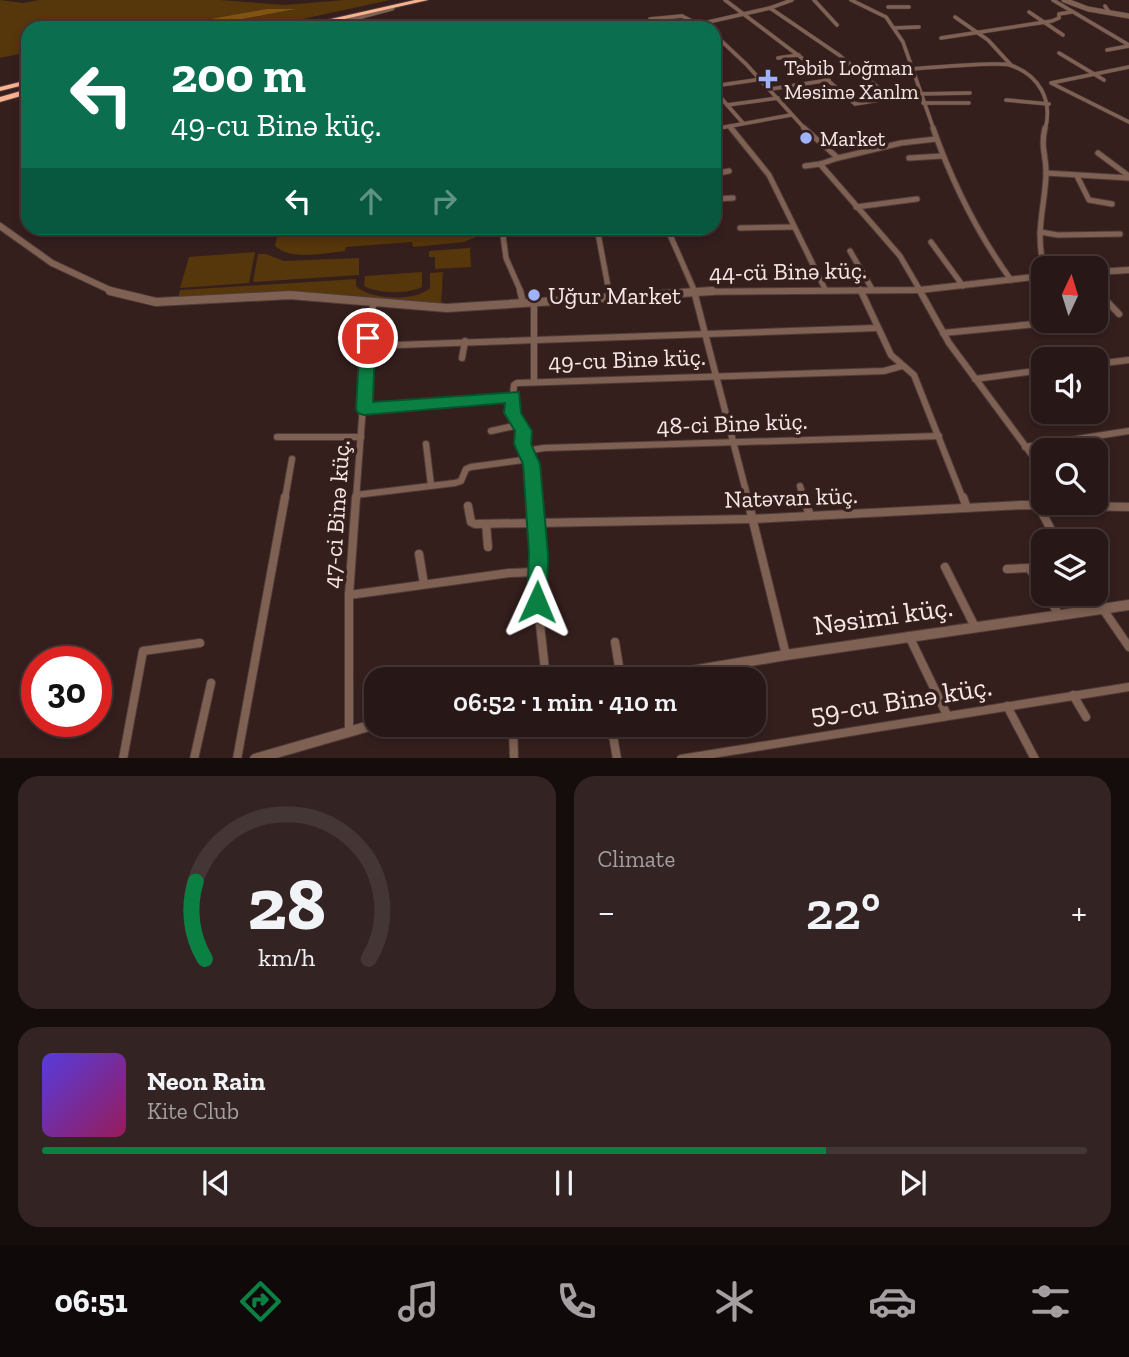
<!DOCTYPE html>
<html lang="en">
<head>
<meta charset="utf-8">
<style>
  body { margin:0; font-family:"Zilla Slab",serif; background:#332423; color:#f1f3f6; height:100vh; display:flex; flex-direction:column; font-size:26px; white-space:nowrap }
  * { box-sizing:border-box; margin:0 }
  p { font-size:23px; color:#a49fa1 }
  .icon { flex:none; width:38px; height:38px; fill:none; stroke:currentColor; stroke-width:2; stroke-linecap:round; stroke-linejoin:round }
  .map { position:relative; height:758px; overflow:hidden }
  .details { display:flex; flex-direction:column; gap:18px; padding:18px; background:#150d0c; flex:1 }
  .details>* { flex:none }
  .banner { position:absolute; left:21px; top:21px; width:700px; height:214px; border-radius:21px; box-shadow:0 4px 10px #0003,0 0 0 2px #433635; background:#0b6e4f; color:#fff; overflow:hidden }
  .needle { width:46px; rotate:4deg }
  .fabs { position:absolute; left:1031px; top:256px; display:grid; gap:14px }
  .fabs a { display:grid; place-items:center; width:77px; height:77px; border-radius:14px; background:#271716; box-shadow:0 4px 10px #0003,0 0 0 2px #433635; font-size:35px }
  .speed { position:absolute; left:21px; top:646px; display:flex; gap:14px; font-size:35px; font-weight:700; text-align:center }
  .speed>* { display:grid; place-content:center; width:91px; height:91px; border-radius:50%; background:#271716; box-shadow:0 4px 10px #0003,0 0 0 2px #433635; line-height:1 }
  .speed .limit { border:10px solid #d22; background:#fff; color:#111 }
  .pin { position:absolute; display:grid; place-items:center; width:60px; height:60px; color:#fff; margin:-30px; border:4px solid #fff; border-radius:50%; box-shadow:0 2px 7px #0007 }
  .me { position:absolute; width:77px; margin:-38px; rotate:1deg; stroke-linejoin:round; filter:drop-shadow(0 0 5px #0008) }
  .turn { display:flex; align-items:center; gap:24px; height:147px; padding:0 35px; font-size:32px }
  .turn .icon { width:91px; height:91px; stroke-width:2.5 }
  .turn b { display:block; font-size:49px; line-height:60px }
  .lanes { display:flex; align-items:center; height:66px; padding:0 35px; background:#0003; justify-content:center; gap:35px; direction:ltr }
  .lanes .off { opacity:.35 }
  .big { font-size:52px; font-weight:600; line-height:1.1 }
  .details .widget { flex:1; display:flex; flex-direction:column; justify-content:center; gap:10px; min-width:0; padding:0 24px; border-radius:21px; background:#332423 }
  .details .dial { align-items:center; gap:0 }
  .dial svg { height:182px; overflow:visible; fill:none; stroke:#433635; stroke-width:7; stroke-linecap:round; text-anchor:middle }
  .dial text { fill:#f1f3f6; stroke:none }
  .song { display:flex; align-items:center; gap:21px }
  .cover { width:84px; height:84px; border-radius:10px; background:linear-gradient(135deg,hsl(250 70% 55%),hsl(330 70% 35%)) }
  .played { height:7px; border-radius:4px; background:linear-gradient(90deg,#0b8043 75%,#433635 75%) }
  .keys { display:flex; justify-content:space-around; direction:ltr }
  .heat { display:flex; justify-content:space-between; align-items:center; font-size:38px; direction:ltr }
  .details .tiles { flex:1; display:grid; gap:18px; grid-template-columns:1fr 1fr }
  .widget:last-child { grid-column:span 2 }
  .trip { position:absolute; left:364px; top:667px; width:402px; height:70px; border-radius:21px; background:#271716; box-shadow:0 4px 10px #0003,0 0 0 2px #433635; font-weight:600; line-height:70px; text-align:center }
  .tabs { display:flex; height:112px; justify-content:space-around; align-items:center; background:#100909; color:#a49fa1 }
  .tabs .icon { width:49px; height:49px }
  .tabs .current { color:#0b8043 }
  .tabs b { font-size:32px; color:#f1f3f6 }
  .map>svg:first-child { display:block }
</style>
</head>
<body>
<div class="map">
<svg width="1129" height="759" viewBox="0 0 1129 759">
  <rect width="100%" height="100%" fill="#341f1d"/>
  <!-- green -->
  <g fill="#56360b">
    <path d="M 0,0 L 23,3 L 39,0 L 220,0 L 284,5 L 345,0 L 390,0 L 261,28 L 231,28 L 237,26 L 196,28 L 292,10 L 266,9 L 160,28 L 28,28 L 28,52 L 0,58 Z"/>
    <path d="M 279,228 L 478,228 L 478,236 L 464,242 L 413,247 L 412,242 L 346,247 L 345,251 C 325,253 291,261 275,246 Z"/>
    <path d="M 470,248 L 471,267 L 435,269 L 435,257 L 429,257 L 429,251 Z"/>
    <path d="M 255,252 L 249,283 L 180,288 L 189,257 Z"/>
    <path d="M 258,254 L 266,254 L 284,261 L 359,258 L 359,275 L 253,282 Z"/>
    <path d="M 422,272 L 422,287 C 408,294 378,294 364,286 L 365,276 Z"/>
    <path d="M 443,272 L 441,306 L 360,296 L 274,291 L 178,298 L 180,290 L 356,279 L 356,286 C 370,300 415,302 430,288 L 430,273 Z"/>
  </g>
  <!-- forest -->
  <path fill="#815312" d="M 266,9 L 296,9 L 196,28 L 160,28 Z"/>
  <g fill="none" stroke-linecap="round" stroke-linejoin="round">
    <!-- minor-far3 casing -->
    <g stroke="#4f3b39" stroke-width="4.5">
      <g id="minor-far3">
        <path d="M 725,0 L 807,62 L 855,104 L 915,94 L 970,93"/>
        <path d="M 814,0 L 837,25"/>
        <path d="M 851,0 L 886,17 L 903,42 L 934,130"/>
        <path d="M 1053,0 L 1129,45"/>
        <path d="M 1105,6 L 1109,12"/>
        <path d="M 888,7 L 909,7"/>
        <path d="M 770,8 L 839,55 L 892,99"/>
        <path d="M 1029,12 L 1063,35"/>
        <path d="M 955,17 L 988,40 L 1011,65"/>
        <path d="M 650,19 L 682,16 L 706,28"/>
        <path d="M 696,28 L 704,23 L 770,8 L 792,0"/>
        <path d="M 894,28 L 919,27"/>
        <path d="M 714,34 L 746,64 L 806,130"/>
        <path d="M 941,38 L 1052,21 L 1059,18 L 1059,14 L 1071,12"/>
        <path d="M 1107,50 L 1129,46"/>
        <path d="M 1059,53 L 1104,80"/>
        <path d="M 778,58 L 799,55"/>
        <path d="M 1129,67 L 1051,83 L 1129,122"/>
        <path d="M 910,69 C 929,68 996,61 1010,65 C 1040,75 1053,101 1045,130"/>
        <path d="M 714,86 L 762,79"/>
        <path d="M 771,89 L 829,80"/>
        <path d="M 714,90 L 743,123"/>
        <path d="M 1006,100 L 1049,104"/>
        <path d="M 923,103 L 969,103"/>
        <path d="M 727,105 L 778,98"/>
        <path d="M 730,126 L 733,130"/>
        <path d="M 714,129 L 791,115"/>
      </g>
    </g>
    <!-- minor-far2 casing -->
    <g stroke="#4f3b39" stroke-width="7">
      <g id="minor-far2">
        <path d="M 731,128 L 769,175 L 825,289"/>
        <path d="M 804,128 L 838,158 L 820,164 L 900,256 L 921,292"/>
        <path d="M 933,128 C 952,182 977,233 1011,280"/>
        <path d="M 714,129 L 720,128"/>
        <path d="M 1098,153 L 1129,176"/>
        <path d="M 838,158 L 901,143 L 936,139"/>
        <path d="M 909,158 L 942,156"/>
        <path d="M 805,166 L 820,164"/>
        <path d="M 1046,173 L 1129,178"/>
        <path d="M 714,174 L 729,171"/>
        <path d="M 1077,176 L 1089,200 L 1112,204"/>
        <path d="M 714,199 L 733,198"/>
        <path d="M 856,207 L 917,199"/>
        <path d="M 502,228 L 506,258 L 521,292"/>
        <path d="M 597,228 L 609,292"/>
        <path d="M 598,228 L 667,229"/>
        <path d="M 667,228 L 695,292"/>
        <path d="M 740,228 L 794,227"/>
        <path d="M 1040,232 L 1058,235 L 1120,234"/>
        <path d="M 931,242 L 963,286"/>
        <path d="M 850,251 L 872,289"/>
        <path d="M 1044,268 C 1035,231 1044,212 1046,176 C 1047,157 1040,148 1045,128"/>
        <path d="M 860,289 L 862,292"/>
        <path d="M 1096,290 L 1098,292"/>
      </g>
    </g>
    <!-- minor-far1 casing -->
    <g stroke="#4f3b39" stroke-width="8">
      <g id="minor-far1">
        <path d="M 520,291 L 523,302"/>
        <path d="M 609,291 L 610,297"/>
        <path d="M 694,291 L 748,499"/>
        <path d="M 861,291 L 891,355 L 914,375 L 963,499"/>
        <path d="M 920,291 L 949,343 L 1043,470"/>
        <path d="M 1097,291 L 1119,314"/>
        <path d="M 534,301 L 534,382"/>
        <path d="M 943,333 L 1076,320"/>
        <path d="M 341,338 L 368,338"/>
        <path d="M 368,346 L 877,328"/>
        <path d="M 462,358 L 465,341"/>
        <path d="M 1096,364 L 1129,360"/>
        <path d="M 975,379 L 1043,370"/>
        <path d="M 513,396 L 513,413 L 523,431 L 523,444 L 531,464 L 534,499"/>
        <path d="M 364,409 L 513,396 L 514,385 L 517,383 L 884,371 L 902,366"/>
        <path d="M 491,431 L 519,425"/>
        <path d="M 277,437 L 361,437"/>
        <path d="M 426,444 L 431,485"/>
        <path d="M 1025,447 L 1129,431"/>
        <path d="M 526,451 L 544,448 L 939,436"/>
        <path d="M 800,486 L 804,499"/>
        <path d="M 356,495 L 455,483 L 461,481 L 466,469 L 471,467 L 530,459"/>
        <path d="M 285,499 L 292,459"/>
        <path d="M 356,499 L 368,338 L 371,311 L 375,302"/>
      </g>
    </g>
    <!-- minor casing -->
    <g stroke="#4f3b39" stroke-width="10">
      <g id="minor">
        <path d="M 534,497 L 539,554 L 536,588 L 546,679"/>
        <path d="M 747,497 L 786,655"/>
        <path d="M 804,497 L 810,516"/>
        <path d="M 963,497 L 967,508"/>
        <path d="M 1038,505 L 1057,541"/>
        <path d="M 468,506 L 471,522 L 475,524 L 752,519 L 1022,505 L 1129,507"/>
        <path d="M 486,524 L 488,547"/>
        <path d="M 419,554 L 424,584"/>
        <path d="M 945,567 L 975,627"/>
        <path d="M 1007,569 L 1029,568 L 1043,588"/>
        <path d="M 1046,593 L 1059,615"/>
        <path d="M 1092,593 L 1129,647"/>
        <path d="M 349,595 L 509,573 L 537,572"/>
        <path d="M 909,636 L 947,715"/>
        <path d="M 615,642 L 621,679"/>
        <path d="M 1073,695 L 1086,717"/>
        <path d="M 1007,706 L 1035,759"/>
        <path d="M 513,724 L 514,759"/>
        <path d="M 611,724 L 617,759"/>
        <path d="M 349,730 L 349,595 L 356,497"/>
        <path d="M 123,759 L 143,651 L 200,643"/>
        <path d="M 194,759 L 211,683"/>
        <path d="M 237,759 L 285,497"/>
        <path d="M 681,759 L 1129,687"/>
      </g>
    </g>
    <!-- tertiary-far3 casing -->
    <g stroke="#4f3b39" stroke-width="6">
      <g id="tertiary-far3">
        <path d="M 1064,0 L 1088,9 L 1129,16"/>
        <path d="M 317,28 L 392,8"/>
      </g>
    </g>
    <!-- tertiary-far2 casing -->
    <g stroke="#4f3b39" stroke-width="8">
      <g id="tertiary-far2">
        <path d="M 0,226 L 52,263 L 114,292"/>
        <path d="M 1096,272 L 1129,270"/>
        <path d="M 685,292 L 920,290 L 1043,276"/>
      </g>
    </g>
    <!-- tertiary-far1 casing -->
    <g stroke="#4f3b39" stroke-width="10">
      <path id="tertiary-far1" d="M 110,291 L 156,302 L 290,295 L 447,308 L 712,291"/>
    </g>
    <!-- tertiary casing -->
    <g stroke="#4f3b39" stroke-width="12">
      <g id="tertiary">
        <path d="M 644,679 L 786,655 L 1129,605"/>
        <path d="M 255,759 L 376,724"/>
      </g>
    </g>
    <!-- motorway casing -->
    <g stroke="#4f3b39" stroke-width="2">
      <g id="motorway">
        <path d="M 415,0 L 428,0 L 305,28 L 291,28 Z"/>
        <path d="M 301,20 L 305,22 L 304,24 L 284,28 L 271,28 Z"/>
        <path d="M 28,80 L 28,84 L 0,91 L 0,87 Z"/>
        <path d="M 28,89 L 28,94 L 0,102 L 0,97 Z"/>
      </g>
    </g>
    <!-- minor-far3 -->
    <use href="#minor-far3" stroke="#7e6153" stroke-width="3.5"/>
    <!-- minor-far2 -->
    <use href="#minor-far2" stroke="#7e6153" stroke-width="5"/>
    <!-- minor-far1 -->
    <use href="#minor-far1" stroke="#7e6153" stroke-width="6"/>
    <!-- minor -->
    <use href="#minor" stroke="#7e6153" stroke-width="8"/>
    <!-- tertiary-far3 -->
    <use href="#tertiary-far3" stroke="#7e6153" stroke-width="5"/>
    <!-- tertiary-far2 -->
    <use href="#tertiary-far2" stroke="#7e6153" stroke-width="6"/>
    <!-- tertiary-far1 -->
    <use href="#tertiary-far1" stroke="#7e6153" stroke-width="8"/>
    <!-- tertiary -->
    <use href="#tertiary" stroke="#7e6153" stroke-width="10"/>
    <!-- motorway -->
    <use href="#motorway" fill="#fab28f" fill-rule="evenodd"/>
  </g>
  <!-- route -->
  <path fill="#0b8043" stroke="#07532c" stroke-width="2" d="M 368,333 L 375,338 L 373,402 L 519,392 L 521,413 L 532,431 L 531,444 L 540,464 L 548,554 L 547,602 L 544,608 L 537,610 L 530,608 L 527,602 L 529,554 L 523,464 L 514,444 L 515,431 L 504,413 L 505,403 L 364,415 L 358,413 L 356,409 L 360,338 Z"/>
  <!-- markers -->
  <g fill="#9fb3fd" stroke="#341f1d" stroke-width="2.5">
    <path d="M764.5 68.5h7v7h7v7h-7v7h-7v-7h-7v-7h7z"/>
    <circle cx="806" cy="138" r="7"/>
    <circle cx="534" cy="295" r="7"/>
  </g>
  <g text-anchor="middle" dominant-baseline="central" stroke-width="7" stroke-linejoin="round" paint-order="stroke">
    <!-- far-poi labels -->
    <g font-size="21" fill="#f6e7e5" stroke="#341f1d" text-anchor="start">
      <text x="784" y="67">Təbib Loğman<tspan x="784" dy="24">Məsimə Xanlm</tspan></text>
      <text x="820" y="138">Market</text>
    </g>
    <!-- street labels -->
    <g font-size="24" fill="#f6e7e5" stroke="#341f1d">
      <text transform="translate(788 271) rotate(-1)">44-cü Binə küç.</text>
      <text transform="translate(627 359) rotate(-2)">49-cu Binə küç.</text>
      <text transform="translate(732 423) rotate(-2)">48-ci Binə küç.</text>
      <text transform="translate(791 497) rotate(-2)">Natəvan küç.</text>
      <text transform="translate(336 514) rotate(-86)">47-ci Binə küç.</text>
    </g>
    <!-- poi labels -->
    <g font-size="24" fill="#f6e7e5" stroke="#341f1d" text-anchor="start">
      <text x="548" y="295">Uğur Market</text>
    </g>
    <!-- near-street labels -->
    <g font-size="28" fill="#f6e7e5" stroke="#341f1d">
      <text transform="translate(883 616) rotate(-8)">Nəsimi küç.</text>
      <text transform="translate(901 700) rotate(-9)">59-cu Binə küç.</text>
    </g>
  </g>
</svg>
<div class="fabs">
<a><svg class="needle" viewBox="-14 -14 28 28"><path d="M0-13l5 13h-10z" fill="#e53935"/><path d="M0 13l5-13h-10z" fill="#a49fa1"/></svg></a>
<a><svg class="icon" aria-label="sound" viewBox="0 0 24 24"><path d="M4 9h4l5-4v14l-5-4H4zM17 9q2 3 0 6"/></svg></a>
<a><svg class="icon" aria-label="search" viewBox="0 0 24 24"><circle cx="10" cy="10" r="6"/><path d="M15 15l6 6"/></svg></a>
<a><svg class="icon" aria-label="layers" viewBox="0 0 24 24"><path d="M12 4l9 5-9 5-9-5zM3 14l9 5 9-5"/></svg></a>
</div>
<div class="speed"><div class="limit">30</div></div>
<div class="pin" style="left:368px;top:338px;background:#d93025"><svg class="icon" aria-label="arrive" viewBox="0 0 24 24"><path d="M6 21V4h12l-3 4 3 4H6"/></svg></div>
<svg class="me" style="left:537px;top:602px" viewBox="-20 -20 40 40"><path d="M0-17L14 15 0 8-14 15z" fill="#0b8043" stroke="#fff" stroke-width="4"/></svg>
<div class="trip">06:52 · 1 min · 410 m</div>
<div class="banner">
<div class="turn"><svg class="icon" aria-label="left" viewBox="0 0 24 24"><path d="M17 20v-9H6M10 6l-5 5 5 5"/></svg><div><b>200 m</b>49-cu Binə küç.</div></div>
<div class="lanes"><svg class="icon" aria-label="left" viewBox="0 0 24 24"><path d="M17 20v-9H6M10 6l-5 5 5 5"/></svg><svg class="icon off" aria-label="ahead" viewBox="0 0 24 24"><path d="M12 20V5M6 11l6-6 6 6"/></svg><svg class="icon off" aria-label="right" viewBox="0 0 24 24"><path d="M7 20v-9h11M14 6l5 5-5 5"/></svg></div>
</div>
</div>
<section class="details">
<div class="tiles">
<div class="widget dial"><svg viewBox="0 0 100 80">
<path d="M14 69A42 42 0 1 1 86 69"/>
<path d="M14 69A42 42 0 0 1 10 35" stroke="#0b8043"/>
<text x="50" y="56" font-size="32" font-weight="700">28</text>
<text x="50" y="72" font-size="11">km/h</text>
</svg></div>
<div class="widget"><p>Climate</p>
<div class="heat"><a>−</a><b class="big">22°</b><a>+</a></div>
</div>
<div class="widget">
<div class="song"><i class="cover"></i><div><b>Neon Rain</b><p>Kite Club</p></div></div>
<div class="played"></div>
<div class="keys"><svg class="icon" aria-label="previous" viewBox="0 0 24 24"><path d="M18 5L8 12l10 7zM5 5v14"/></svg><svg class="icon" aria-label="pause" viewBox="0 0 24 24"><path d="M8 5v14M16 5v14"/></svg><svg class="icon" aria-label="next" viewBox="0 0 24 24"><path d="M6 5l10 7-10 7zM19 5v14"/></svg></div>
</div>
</div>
</section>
<nav class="tabs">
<b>06:51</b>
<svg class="icon current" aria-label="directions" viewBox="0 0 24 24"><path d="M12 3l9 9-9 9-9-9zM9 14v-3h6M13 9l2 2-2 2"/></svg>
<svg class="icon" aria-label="music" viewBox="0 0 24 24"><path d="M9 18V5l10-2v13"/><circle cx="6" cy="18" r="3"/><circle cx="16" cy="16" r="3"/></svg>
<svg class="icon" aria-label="phone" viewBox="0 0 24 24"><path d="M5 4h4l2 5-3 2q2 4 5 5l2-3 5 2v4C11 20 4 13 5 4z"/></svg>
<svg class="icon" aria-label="climate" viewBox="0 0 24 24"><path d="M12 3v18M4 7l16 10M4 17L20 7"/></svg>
<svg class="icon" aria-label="car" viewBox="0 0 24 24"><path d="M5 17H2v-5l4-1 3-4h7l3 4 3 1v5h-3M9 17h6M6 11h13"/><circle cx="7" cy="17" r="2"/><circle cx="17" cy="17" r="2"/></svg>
<svg class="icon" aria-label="filters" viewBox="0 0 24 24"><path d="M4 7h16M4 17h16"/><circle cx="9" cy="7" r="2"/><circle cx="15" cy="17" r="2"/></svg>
</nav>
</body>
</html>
